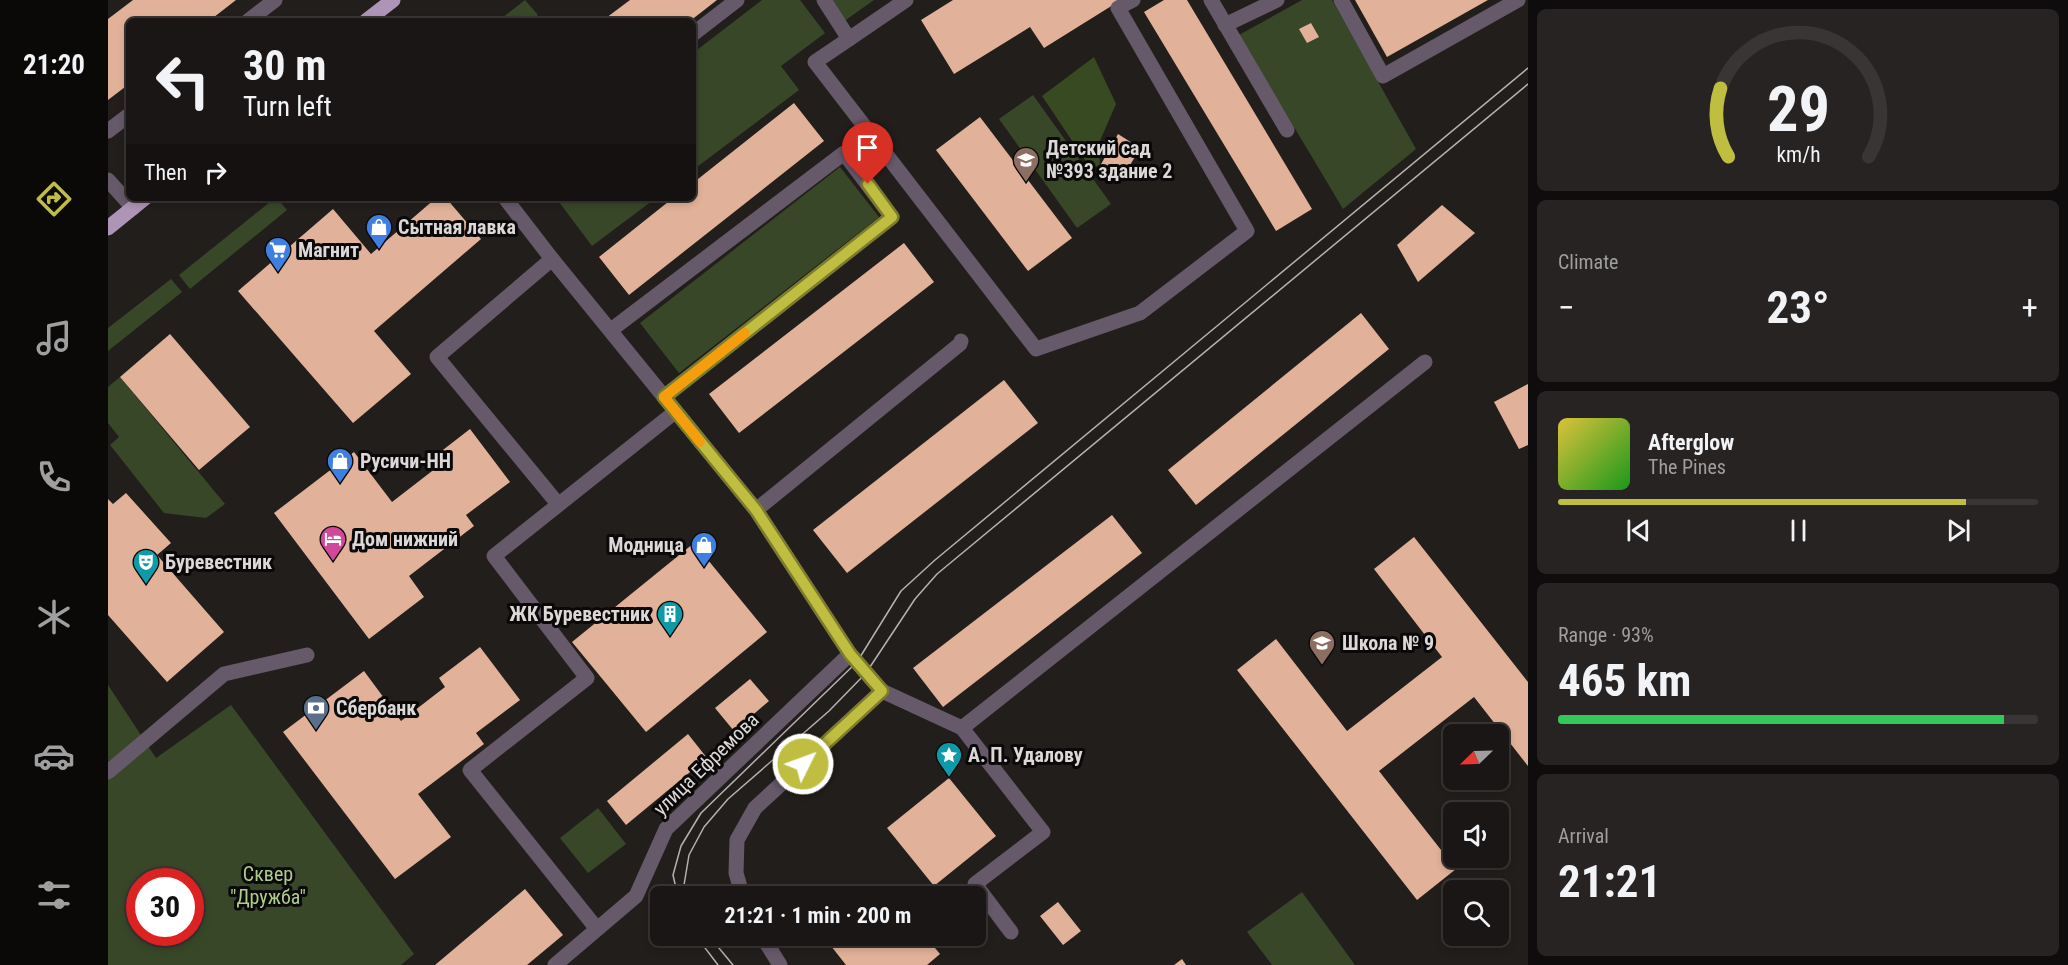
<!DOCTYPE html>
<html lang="en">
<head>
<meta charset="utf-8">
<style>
  body { margin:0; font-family:"Roboto Condensed",sans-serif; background:#272322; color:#f1f3f6; height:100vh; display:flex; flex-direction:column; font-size:22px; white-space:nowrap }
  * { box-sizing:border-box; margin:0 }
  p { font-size:20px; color:#9f9fa0 }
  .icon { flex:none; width:33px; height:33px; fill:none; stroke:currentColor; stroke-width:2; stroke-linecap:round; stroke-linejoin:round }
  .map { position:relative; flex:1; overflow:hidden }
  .sheet { display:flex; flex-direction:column; gap:9px; padding:9px; background:#0e0c0c; width:540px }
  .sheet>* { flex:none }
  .guide { position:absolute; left:18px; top:18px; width:570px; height:183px; border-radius:9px; box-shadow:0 3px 9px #0003,0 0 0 2px #383534; background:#1a1615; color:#f1f3f6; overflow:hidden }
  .needle { width:39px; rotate:247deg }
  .fabs { position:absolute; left:1335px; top:724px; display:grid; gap:12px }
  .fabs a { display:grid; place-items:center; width:66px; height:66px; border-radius:9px; background:#1a1615; box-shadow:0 3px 9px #0003,0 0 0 2px #383534; font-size:30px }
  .speed { position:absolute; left:18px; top:868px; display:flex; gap:12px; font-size:30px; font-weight:700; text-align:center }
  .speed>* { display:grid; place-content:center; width:78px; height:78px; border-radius:50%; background:#1a1615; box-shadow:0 3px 9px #0003,0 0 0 2px #383534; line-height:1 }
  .speed .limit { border:9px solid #d22; background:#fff; color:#111 }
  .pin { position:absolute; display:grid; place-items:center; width:51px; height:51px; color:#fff; margin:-62px -26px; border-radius:50% 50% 50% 0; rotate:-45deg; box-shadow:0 0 6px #0007 }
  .pin .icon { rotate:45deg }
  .me { position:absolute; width:66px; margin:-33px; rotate:48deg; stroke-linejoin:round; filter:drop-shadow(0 0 4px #0008) }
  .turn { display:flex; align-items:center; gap:21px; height:126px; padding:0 18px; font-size:27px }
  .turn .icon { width:78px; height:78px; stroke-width:2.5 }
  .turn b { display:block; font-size:42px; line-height:51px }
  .then { display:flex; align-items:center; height:57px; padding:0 18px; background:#0003; gap:12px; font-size:22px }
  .big { font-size:45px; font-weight:700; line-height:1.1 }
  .sheet .widget { flex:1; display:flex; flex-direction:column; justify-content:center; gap:9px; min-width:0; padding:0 21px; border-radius:9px; background:#272322 }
  .sheet .dial { align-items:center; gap:0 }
  .dial svg { height:156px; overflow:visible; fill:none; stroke:#383534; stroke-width:7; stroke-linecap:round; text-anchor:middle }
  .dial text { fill:#f1f3f6; stroke:none }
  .song { display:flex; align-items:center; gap:18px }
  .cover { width:72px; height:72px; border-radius:9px; background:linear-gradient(135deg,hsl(50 70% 55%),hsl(120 70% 35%)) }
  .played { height:6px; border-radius:3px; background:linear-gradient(90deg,#c0be41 85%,#383534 85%) }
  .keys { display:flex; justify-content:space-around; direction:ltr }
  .heat { display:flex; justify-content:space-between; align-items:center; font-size:33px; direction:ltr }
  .charge { height:9px; border-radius:4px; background:linear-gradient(90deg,#34c759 93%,#383534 0) }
  .trip { position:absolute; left:542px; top:886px; width:336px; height:60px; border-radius:9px; background:#1a1615; box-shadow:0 3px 9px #0003,0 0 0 2px #383534; font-weight:700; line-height:60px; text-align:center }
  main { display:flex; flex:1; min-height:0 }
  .tabs { display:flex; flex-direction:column; width:108px; justify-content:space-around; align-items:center; background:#0a0908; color:#9f9fa0 }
  .tabs .icon { width:42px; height:42px }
  .tabs .current { color:#c0be41 }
  .tabs b { font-size:27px; color:#f1f3f6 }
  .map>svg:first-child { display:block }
</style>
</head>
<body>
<main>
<nav class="tabs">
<b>21:20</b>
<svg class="icon current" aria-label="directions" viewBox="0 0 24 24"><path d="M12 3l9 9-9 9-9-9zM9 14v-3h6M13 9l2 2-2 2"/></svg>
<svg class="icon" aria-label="music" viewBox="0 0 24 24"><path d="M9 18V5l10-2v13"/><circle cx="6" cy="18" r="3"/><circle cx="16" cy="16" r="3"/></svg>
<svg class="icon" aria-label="phone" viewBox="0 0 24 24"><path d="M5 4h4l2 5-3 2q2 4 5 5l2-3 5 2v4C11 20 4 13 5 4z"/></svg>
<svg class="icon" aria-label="climate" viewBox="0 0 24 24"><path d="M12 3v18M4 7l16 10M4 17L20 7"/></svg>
<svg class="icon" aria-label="car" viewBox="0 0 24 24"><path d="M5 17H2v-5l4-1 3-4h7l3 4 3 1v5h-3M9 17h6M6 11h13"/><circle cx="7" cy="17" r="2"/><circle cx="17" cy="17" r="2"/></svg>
<svg class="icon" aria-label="filters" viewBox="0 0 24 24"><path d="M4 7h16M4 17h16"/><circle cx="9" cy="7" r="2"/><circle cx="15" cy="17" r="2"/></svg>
</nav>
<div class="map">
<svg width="1420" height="965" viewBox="0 0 1420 965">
  <rect width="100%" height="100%" fill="#221e1c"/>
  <!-- green -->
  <g fill="#384728" fill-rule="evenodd">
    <path d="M 417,0 L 430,15 L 423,21 L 390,21 Z"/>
    <path d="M 654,0 L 692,0 L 717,33 L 673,66 L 691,90 L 585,170 L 585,53 Z"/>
    <path d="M 720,0 L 766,0 L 735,22 Z"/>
    <path d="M 1194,0 L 1224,0 L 1308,149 L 1235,209 L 1131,35 Z"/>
    <path d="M 925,95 L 1003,204 L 969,228 L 891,119 Z"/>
    <path d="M 732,167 L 771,217 L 571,373 L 532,323 Z"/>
    <path d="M 167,198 L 169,198 L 179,210 L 82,289 L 71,275 Z"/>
    <path d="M 448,198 L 548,198 L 484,246 Z"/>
    <path d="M 63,279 L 74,292 L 0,351 L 0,328 Z"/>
    <path d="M 12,377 L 117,504 L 98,518 L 56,513 L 2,445 L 11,437 L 0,423 L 0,387 Z"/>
    <path d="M 0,685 L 48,758 L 123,705 L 306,954 L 293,965 L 0,965 ZM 32,882 L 82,882 L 82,933 L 32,933 Z"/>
    <path d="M 490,808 L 518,844 L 480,873 L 452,838 Z"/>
    <path d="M 1194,892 L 1247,965 L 1164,965 L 1139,932 Z"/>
  </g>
  <!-- forest -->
  <path fill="#374a21" d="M 986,57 L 1008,104 L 991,143 L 992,165 L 983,169 L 934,96 Z"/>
  <!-- building -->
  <g fill="#e2b199">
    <path d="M 25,0 L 128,0 L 101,21 L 21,21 L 21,84 L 0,100 L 0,19 Z"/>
    <path d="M 522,0 L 609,0 L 582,21 L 494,21 Z"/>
    <path d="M 845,0 L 1013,0 L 936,48 L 922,27 L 846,74 L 813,20 Z"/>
    <path d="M 1056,0 L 1079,0 L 1204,209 L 1168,231 L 1036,12 Z"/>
    <path d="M 1247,0 L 1380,0 L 1279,57 Z"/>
    <path d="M 1203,23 L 1211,37 L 1199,43 L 1191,29 Z"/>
    <path d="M 686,103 L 716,141 L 521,295 L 491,257 L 565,198 L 585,198 L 585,183 Z"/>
    <path d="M 872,117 L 964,238 L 920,271 L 828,150 Z"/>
    <path d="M 1010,134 L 1032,148 L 1014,179 L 992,166 Z"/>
    <path d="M 328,198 L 338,198 L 373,239 L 266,331 L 303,374 L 245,423 L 130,291 L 225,209 L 263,254 Z"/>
    <path d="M 1334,205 L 1367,233 L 1310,282 L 1289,245 Z"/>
    <path d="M 796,243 L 826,282 L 631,433 L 601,394 Z"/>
    <path d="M 1253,313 L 1281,349 L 1088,505 L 1060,470 Z"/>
    <path d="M 62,334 L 142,427 L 91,470 L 12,377 Z"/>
    <path d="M 896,380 L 930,423 L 739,573 L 705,530 Z"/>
    <path d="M 1420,384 L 1420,445 L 1411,449 L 1386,402 Z"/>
    <path d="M 362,429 L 402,482 L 358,515 L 366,526 L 301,576 L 316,597 L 261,639 L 166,513 L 246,452 L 284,502 L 328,468 L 322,460 Z"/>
    <path d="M 18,493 L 63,543 L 49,555 L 116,632 L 59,682 L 0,615 L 0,499 L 5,504 Z"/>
    <path d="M 1004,515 L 1034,553 L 835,707 L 805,668 Z"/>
    <path d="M 1306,537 L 1420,682 L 1420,766 L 1366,697 L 1271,771 L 1348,869 L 1309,900 L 1129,670 L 1168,639 L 1239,731 L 1334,657 L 1266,569 Z"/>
    <path d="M 586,543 L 659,632 L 538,732 L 464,642 Z"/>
    <path d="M 372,647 L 412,700 L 368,733 L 376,744 L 310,794 L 343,837 L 287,879 L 175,732 L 256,671 L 293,721 L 337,687 L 331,678 Z"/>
    <path d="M 642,679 L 661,701 L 626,731 L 607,708 Z"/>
    <path d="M 580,734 L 599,758 L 518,825 L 499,801 Z"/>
    <path d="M 841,778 L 888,836 L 826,886 L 779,828 Z"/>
    <path d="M 417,889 L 455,935 L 419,965 L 327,965 Z"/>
    <path d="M 950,902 L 973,931 L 955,945 L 932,916 Z"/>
    <path d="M 735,936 L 817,936 L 832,954 L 819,965 L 738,965 L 723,946 Z"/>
    <path d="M 1074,959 L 1078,965 L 1066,965 Z"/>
  </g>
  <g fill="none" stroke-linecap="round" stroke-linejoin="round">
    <!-- minor -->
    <g stroke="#66596a" stroke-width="15">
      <path d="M 716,0 L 741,39 L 707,62 L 928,349 L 1032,313 L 1139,231 L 1010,8 L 1025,0"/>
      <path d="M 1103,0 L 1179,130"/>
      <path d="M 1233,0 L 1275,76 L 1410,0"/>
      <path d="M 140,21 L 167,0"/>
      <path d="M 1117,25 L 1169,0"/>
      <path d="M 585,34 L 629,0"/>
      <path d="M 741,39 L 798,0"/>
      <path d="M 0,131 L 21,115"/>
      <path d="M 0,180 L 25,208"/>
      <path d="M 397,198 L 444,259 L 648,510 L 742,654 L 774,691 L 647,808 L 629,840 L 628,873 L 635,897"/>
      <path d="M 444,259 L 329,357 L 450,504"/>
      <path d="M 503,330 L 736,153 L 784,217 L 556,397"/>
      <path d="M 648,510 L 852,344 L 853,341"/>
      <path d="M 774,691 L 854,728 L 1317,362"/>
      <path d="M 854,728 L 935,832 L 867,884 L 903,932"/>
      <path d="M 0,772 L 116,674 L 199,655"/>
      <path d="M 489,929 L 362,770 L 479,678 L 386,556 L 567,412"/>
      <path d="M 654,936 L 672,965"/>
      <path d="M 447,965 L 528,896 L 558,829 L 742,654"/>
    </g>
    <!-- major -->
    <g stroke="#ae94b6" stroke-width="15">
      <path d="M 258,21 L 285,0"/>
      <path d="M 0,228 L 37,198"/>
    </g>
    <!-- tram -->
    <g stroke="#b6b2b0" stroke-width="1.5">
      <path d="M 570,897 L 565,875 L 573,846 L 593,813 L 749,662 L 793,591 L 827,560 L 1420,68"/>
      <path d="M 579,897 L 576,885 L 581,855 L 596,827 L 620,799 L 721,711 L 758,673 L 807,599 L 829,574 L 1420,84"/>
      <path d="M 588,936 L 610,965"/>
      <path d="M 601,936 L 625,965"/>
    </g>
  </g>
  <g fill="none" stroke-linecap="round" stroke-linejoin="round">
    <!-- route casing -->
    <g stroke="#7d7c2a" stroke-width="15">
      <path id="route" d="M 695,764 L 774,691 L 742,654 L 648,510 L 556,397 L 784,217 L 760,184"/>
    </g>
    <!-- route -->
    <use href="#route" stroke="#c0be41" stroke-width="10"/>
    <!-- slow -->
    <path stroke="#f59e0b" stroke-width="10" d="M 592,442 L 556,397 L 637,333"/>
  </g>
  <!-- icons -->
  <defs>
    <g id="school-pin" transform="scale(1.35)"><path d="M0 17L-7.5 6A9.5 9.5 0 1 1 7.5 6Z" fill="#8d6e63" stroke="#0a0808"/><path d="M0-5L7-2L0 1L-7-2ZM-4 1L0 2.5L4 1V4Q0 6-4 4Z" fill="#fff"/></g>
    <g id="shop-pin" transform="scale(1.35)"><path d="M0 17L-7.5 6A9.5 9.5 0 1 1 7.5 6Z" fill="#3f7fe0" stroke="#0a0808"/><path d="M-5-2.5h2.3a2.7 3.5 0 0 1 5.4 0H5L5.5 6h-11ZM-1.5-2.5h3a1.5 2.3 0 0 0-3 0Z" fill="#fff"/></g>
    <g id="supermarket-pin" transform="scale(1.35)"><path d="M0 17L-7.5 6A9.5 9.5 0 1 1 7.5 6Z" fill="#3f7fe0" stroke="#0a0808"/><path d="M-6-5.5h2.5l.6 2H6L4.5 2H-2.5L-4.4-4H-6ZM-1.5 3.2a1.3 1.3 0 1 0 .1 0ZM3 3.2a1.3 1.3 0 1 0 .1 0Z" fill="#fff"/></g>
    <g id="hotel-pin" transform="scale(1.35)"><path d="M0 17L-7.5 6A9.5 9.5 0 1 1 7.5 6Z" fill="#d1479c" stroke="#0a0808"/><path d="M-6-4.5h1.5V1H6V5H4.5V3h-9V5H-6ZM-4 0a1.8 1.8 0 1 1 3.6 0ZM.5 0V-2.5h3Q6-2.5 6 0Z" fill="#fff"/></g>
    <g id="theatre-pin" transform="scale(1.35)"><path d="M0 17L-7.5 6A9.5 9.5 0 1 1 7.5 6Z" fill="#0f9aa8" stroke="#0a0808"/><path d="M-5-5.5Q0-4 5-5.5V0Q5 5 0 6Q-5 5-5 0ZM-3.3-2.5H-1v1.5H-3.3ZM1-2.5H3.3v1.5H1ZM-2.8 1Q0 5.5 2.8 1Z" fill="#fff"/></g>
    <g id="building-pin" transform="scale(1.35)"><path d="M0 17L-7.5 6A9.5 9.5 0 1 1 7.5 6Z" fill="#0f9aa8" stroke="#0a0808"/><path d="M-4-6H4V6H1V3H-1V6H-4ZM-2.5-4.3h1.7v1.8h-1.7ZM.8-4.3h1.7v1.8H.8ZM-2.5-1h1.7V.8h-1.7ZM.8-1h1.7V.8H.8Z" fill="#fff"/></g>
    <g id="bank-pin" transform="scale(1.35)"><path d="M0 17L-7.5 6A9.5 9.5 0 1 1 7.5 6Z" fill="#5c6f8a" stroke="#0a0808"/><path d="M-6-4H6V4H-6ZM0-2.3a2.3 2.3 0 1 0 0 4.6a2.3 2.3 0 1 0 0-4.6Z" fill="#fff"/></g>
    <g id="sight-pin" transform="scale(1.35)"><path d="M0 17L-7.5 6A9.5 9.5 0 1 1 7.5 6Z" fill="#0f9aa8" stroke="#0a0808"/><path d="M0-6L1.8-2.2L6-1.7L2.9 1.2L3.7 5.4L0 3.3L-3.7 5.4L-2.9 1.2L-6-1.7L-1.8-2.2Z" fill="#fff"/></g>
  </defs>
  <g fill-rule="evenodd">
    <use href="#school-pin" x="918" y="160"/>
    <use href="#shop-pin" x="271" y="227"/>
    <use href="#supermarket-pin" x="170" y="250"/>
    <use href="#shop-pin" x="232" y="461"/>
    <use href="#hotel-pin" x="225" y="539"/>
    <use href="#shop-pin" x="596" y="545"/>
    <use href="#theatre-pin" x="38" y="562"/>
    <use href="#building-pin" x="562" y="614"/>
    <use href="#school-pin" x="1214" y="643"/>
    <use href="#bank-pin" x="208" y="708"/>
    <use href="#sight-pin" x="841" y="755"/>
  </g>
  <g text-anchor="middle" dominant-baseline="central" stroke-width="6" stroke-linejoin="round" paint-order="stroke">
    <!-- poi labels -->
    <g font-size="20" font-weight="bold" fill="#dcd8d7" stroke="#0a0808" text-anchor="start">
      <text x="938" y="148">Детский сад<tspan x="938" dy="23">№393 здание 2</tspan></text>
      <text x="290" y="227">Сытная лавка</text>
      <text x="190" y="250">Магнит</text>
      <text x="252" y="461">Русичи-НН</text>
      <text x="244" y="539">Дом нижний</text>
      <text x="576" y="545" text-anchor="end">Модница</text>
      <text x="57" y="562">Буревестник</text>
      <text x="542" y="614" text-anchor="end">ЖК Буревестник</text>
      <text x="1234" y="643">Школа № 9</text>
      <text x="228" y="708">Сбербанк</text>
      <text x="860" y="755">А. П. Удалову</text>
    </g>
    <!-- street labels -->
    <g font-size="20" fill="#dcd8d7" stroke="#0a0808">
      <text transform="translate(598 764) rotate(-44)">улица Ефремова</text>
    </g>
    <!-- park labels -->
    <g font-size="20" fill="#adce8b" stroke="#0a0808">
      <text x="160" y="874">Сквер<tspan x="160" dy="23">"Дружба"</tspan></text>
    </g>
  </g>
</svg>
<div class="fabs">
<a><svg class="needle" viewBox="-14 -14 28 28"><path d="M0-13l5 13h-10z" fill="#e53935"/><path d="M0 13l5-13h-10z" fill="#9f9fa0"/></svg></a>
<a><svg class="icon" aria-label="sound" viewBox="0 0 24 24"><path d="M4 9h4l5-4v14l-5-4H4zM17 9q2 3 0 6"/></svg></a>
<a><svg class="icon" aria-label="search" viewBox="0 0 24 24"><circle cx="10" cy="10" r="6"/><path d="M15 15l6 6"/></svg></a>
</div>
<div class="speed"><div class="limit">30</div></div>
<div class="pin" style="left:760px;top:184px;background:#d93025"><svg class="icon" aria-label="arrive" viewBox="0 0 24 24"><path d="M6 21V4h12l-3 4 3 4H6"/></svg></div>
<svg class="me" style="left:695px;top:764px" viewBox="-20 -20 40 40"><circle r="17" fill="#c0be41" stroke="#fff" stroke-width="3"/><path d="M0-11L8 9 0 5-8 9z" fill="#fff"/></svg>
<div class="trip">21:21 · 1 min · 200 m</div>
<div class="guide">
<div class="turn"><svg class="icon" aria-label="left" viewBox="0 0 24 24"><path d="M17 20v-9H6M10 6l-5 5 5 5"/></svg><div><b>30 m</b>Turn left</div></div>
<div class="then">Then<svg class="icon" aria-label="right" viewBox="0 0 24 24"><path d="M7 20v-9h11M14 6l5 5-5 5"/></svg></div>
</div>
</div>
<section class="sheet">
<div class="widget dial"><svg viewBox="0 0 100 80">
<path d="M14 69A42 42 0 1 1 86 69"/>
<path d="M14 69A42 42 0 0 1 10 34" stroke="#c0be41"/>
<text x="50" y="56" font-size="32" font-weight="700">29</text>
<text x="50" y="72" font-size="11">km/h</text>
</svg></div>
<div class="widget"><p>Climate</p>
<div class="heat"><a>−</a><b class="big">23°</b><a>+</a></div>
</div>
<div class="widget">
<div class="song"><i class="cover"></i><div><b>Afterglow</b><p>The Pines</p></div></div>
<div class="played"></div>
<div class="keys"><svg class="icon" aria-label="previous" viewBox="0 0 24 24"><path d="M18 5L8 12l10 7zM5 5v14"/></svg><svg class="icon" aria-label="pause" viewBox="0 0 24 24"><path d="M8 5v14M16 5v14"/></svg><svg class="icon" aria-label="next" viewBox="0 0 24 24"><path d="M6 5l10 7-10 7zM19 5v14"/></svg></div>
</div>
<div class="widget"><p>Range · 93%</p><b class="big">465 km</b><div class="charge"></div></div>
<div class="widget"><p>Arrival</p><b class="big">21:21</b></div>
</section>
</main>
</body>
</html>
